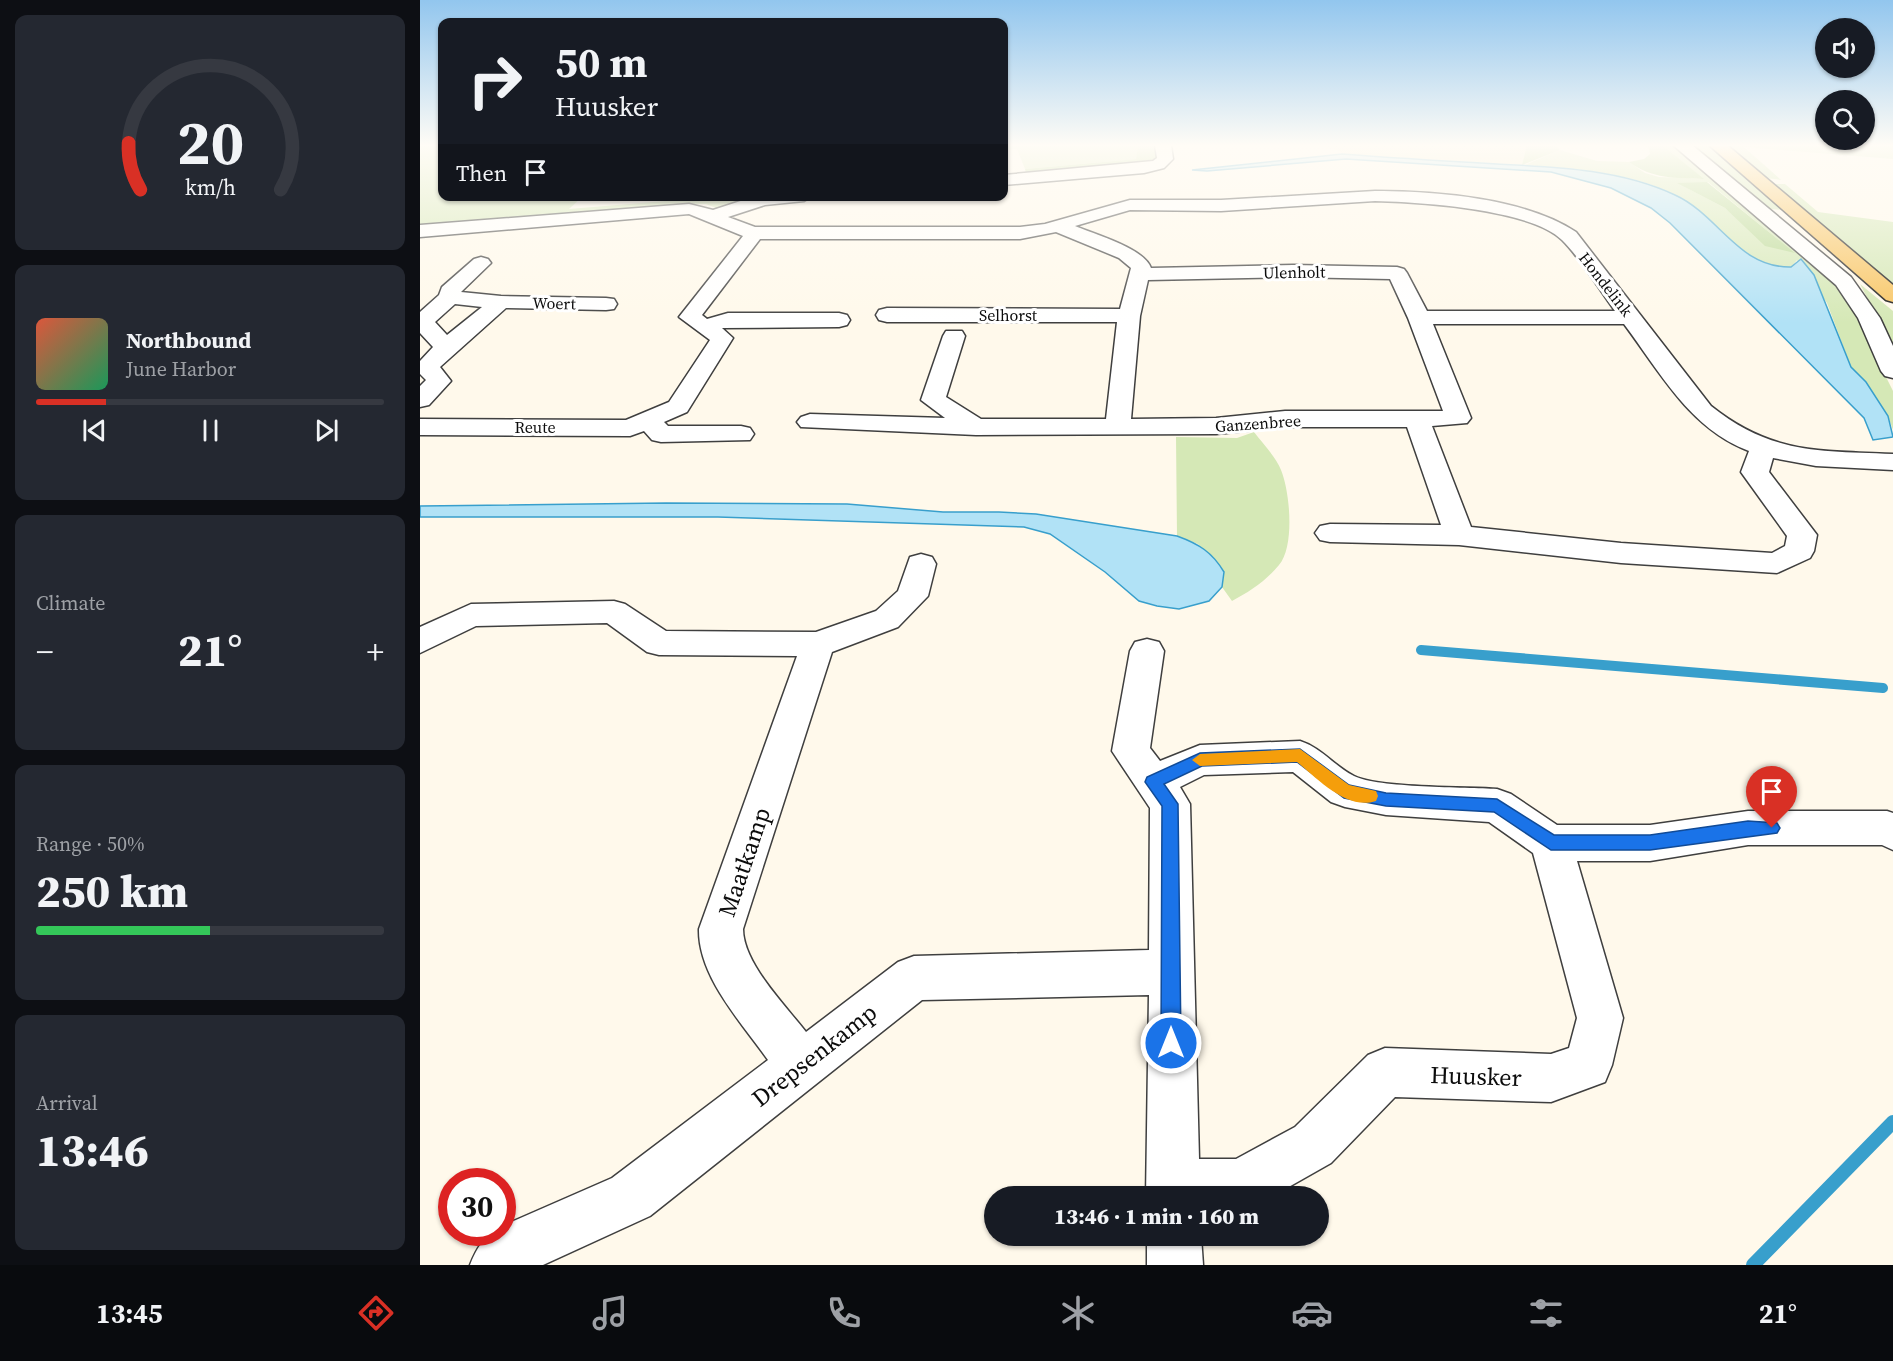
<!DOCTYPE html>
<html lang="en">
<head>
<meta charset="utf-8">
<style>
  body { margin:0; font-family:"Source Serif 4",serif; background:#242831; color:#f1f3f6; height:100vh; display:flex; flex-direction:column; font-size:22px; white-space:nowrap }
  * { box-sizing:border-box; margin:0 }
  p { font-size:20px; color:#9ea1a6 }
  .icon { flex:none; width:33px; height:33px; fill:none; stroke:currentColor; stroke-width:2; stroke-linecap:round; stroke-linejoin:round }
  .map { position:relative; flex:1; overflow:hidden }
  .panel { display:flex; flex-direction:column; gap:15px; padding:15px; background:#0d0f14; width:420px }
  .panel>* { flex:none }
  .hud { position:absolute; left:18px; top:18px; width:570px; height:183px; border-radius:12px; box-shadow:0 2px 4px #0004; background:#171b24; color:#f1f3f6; overflow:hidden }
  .controls { position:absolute; left:1395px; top:18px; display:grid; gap:12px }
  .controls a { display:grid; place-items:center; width:60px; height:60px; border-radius:50%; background:#171b24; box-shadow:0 2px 4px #0004; font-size:30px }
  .speed { position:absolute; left:18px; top:1168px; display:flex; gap:12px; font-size:30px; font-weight:700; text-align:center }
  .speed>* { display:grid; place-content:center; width:78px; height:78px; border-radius:50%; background:#171b24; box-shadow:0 2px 4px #0004; line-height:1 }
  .speed .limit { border:9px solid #d22; background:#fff; color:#111 }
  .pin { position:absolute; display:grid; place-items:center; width:51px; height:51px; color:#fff; margin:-62px -26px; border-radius:50% 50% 50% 0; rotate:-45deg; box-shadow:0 0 6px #0007 }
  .pin .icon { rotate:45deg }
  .me { position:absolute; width:66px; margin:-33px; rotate:0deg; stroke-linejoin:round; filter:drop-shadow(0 0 4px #0008) }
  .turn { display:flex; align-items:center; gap:21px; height:126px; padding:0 18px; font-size:27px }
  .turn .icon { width:78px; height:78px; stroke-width:2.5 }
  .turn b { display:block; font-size:42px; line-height:51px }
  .then { display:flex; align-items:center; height:57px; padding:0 18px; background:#0003; gap:12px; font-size:22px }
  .big { font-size:45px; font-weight:800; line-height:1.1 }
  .panel .card { flex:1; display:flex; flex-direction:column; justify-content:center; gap:9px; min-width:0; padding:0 21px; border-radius:12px; background:#242831 }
  .panel .dial { align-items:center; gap:0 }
  .dial svg { height:156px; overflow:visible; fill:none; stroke:#363941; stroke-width:7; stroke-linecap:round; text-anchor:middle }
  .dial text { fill:#f1f3f6; stroke:none }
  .song { display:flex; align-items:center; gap:18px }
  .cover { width:72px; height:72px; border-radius:9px; background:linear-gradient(135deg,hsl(10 70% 55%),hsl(150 70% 35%)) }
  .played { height:6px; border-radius:3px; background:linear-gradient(90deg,#d93025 20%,#363941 20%) }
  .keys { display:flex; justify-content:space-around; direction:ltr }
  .heat { display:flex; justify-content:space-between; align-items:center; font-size:33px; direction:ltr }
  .charge { height:9px; border-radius:4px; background:linear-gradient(90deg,#34c759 50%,#363941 0) }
  .trip { position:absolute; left:564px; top:1186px; width:345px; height:60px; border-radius:30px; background:#171b24; box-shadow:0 2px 4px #0004; font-weight:800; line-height:60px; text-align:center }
  .tab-bar { display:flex; height:96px; justify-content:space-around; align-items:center; background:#090b0e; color:#9ea1a6 }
  .tab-bar .icon { width:42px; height:42px }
  .tab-bar .selected { color:#d93025 }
  .tab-bar b { font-size:27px; color:#f1f3f6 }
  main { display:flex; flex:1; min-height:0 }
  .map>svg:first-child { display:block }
</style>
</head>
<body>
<main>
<section class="panel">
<div class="card dial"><svg viewBox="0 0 100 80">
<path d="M14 69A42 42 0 1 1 86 69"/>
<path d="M14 69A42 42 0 0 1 8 45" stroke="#d93025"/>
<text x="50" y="56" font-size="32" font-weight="700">20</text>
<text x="50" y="72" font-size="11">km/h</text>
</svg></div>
<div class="card">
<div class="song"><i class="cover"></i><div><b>Northbound</b><p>June Harbor</p></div></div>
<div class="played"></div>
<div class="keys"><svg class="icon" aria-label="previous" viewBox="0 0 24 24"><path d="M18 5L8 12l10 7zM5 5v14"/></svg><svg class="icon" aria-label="pause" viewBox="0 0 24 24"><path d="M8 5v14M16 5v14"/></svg><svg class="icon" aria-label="next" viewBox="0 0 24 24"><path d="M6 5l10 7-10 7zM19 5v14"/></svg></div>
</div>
<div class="card"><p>Climate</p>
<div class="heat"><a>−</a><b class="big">21°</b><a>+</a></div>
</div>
<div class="card"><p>Range · 50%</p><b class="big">250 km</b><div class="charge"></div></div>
<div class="card"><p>Arrival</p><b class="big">13:46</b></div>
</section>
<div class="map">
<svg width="1473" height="1265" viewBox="0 0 1473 1265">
  <rect width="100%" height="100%" fill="#fff9eb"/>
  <!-- farmland -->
  <path fill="#f4edcc" d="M 893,145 L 1107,145 L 1102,165 L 922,154 L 918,150 Z"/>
  <!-- green -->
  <g fill="#d5e8b6" fill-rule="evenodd">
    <path d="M 0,145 L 22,145 L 22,196 L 162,197 L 149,209 L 294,197 L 340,197 L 301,210 L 286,204 L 274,204 L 0,227 Z"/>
    <path d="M 584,145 L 718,145 L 716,159 L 605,169 L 597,149 L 584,150 Z"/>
    <path d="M 1242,145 L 1257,145 L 1414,281 L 1428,301 L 1473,391 L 1473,430 L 1468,416 L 1446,382 L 1431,367 L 1407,303 L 1377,260 L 1371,267 C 1320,268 1299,218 1257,196 C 1212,172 1155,169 1105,165 L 1140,150 L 1177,161 L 1209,162 L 1225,173 L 1239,177 L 1282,179 ZM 1288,182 L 1373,252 L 1325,224 L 1305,208 L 1265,187 Z"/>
    <path d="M 1270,145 L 1289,145 L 1365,210 L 1350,209 Z"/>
    <path d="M 1306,145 L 1473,145 L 1473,159 L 1324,147 L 1361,180 L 1346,178 Z"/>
    <path d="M 1356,184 L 1365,184 L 1398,212 L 1473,222 L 1473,285 L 1354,186 Z"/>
    <path d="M 1440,284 L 1473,311 L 1473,347 Z"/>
    <path d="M 834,432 C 843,444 856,457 861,470 C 870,492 875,546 859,565 C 846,581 829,592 812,601 L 802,587 L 804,572 L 778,544 L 757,536 L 756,437 L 817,438 Z"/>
  </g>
  <!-- forest -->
  <g fill="#bad995">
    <path d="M 718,145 L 739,145 L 738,162 L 607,177 L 605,169 L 716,159 Z"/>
    <path d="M 1107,145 L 1135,145 L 1140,150 L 1102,165 Z"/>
    <path d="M 1225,145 L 1242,145 L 1284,179 C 1256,178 1232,179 1209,162 L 1224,159 L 1230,154 L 1229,148 Z"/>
    <path d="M 1287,182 L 1375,253 L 1345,246 L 1305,208 L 1257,183 Z"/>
  </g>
  <!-- water -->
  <g fill="#b1e2f6" stroke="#389fcc" stroke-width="1.5">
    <path d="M 922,154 C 974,158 1025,161 1077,164 C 1136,167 1200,169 1255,195 C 1299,215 1318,268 1371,267 L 1381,259 L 1394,275 L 1431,367 L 1446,382 L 1468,416 L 1473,437 L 1453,440 L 1444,418 L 1250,223 L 1231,208 L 1191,188 L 1131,172 L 926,159 L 787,171 L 772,170 Z"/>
    <path d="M 246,503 L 427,504 L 523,512 L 579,512 L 616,514 L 757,536 C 779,544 792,552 804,572 L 802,587 L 789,601 L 759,609 L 737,606 L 719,601 L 685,572 L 630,534 L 604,527 L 298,517 L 0,517 L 0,506 Z"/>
  </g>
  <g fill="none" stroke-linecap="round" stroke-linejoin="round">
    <!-- stream-far1 -->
    <path stroke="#389fcc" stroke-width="10" d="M 1001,650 L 1463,688"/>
    <!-- stream -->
    <path stroke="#389fcc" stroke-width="14" d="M 1333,1265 L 1473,1122"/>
    <!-- minor casing -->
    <g stroke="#3f3f3f" stroke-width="3">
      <g id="minor">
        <path d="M 735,145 L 751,145 L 753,159 L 744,168 L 724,173 L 584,185 L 584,175 L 733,161 L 737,158 Z"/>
        <path d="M 1253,145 L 1272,145 L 1431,277 L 1460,318 L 1473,346 L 1473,378 L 1465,376 L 1461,371 L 1438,318 L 1416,285 Z"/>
        <path d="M 955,191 C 1015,191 1105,198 1156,232 L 1291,406 C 1351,454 1399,451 1473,454 L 1473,470 L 1396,466 L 1353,458 L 1349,472 L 1397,535 L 1394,551 L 1390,558 L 1357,573 L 1201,563 L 1039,545 L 910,542 L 900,540 L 895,533 L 900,526 L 910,524 L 1021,525 L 987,427 L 865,427 L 796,434 L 556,435 L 381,427 L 377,422 L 381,417 L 390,414 L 525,418 L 501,400 L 523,336 L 526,331 L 542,331 L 545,336 L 526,397 L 561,419 L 686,419 L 697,322 L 467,322 L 459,320 L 456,315 L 459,310 L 467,308 L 700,309 L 711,268 L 699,258 L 636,232 L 600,239 L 340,239 L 282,315 L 287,319 L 308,313 L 419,313 L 427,315 L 430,320 L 427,325 L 419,327 L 302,328 L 313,338 L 267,412 L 244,422 L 248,426 L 321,426 L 330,428 L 334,434 L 330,440 L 241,442 L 232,440 L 224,431 L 210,436 L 0,435 L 0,419 L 206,420 L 249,402 L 290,340 L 259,317 L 323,236 L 269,214 L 0,237 L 0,225 L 269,204 L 293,210 L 336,196 L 392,196 L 384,201 L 345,205 L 308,217 L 335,227 L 600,227 L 625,224 L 710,200 L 801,200 ZM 955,201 C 998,202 1111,209 1142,240 C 1162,260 1178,288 1195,311 L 1007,311 L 987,273 L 984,269 L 977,267 L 873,265 L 731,268 C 724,248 674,234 655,226 L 710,210 L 801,211 ZM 873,277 L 970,279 L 988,318 L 1023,411 L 865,411 L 796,418 L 711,419 L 720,316 L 728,280 ZM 1013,324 L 1204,324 C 1240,372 1270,429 1329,451 L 1321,472 L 1367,536 L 1365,546 L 1352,553 L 1201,543 L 1051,527 L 1012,426 L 1047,423 L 1051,418 Z"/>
        <path d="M 61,257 L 68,259 L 71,263 L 41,292 L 81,296 L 186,298 L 194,299 L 197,304 L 194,309 L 186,310 L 86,308 L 20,367 L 31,381 L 9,405 L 0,407 L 0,386 L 6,380 L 0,374 L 0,361 L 13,347 L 0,333 L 0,312 L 19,295 L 22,287 L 54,259 ZM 35,304 L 62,307 L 27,335 L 15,322 Z"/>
        <path d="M 501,554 L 512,557 L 516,564 L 508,596 L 478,627 L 412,652 L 323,929 C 323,963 365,1005 386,1032 L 478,962 L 494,956 L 729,950 L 730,808 L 692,751 L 710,651 L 715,642 L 727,639 L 739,642 L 744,651 L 730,748 L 740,761 L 780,745 L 880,741 C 902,748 914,766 934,776 C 958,788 1046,787 1077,789 L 1091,794 L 1137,825 L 1230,825 L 1328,811 L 1467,811 L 1473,813 L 1473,850 L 1462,845 L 1328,845 L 1230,861 L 1157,861 L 1203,1018 L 1192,1065 L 1185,1082 L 1131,1102 L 975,1097 L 911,1163 L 851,1197 L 726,1197 L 729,995 L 502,1000 L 230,1216 L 123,1265 L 50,1265 C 56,1250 64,1233 82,1233 L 82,1227 L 89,1223 L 192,1178 L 348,1060 C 322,1023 278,977 279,929 L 377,656 L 239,655 L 227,652 L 187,623 L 56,626 L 0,653 L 0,627 L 51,604 L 194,601 L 205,604 L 246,631 L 396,632 L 456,611 L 478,591 L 490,557 ZM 873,772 L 911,802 L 925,807 L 966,815 L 1069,822 L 1113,853 L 1157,1018 L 1149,1048 L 1131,1054 L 965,1048 L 948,1055 L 875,1127 L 816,1159 L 779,1159 L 770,804 L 760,787 L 784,775 Z"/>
        <path d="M 727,1236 L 781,1236 L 783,1265 L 727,1265 Z"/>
      </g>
    </g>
    <!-- major casing -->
    <g stroke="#1d1d1d" stroke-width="3">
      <path id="major" d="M 1289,145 L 1307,145 L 1473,285 L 1473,302 L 1466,300 Z"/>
    </g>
    <!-- minor -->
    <use href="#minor" fill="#fff" fill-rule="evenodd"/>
    <!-- major -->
    <use href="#major" fill="#f8c563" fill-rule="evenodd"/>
  </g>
  <!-- sky -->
  <linearGradient id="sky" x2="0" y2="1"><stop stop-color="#92c6ee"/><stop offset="0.45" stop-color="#fffcf6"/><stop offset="1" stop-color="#fffcf6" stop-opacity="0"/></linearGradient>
  <rect width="1473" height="323" fill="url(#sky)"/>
  <!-- route -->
  <path fill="#1a73e8" stroke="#114b97" stroke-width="1.5" d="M 880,749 L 929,785 L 966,793 L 1077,799 L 1134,835 L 1230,835 L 1328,821 L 1357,823 L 1360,828 L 1357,833 L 1230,850 L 1131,850 L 1074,812 L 966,806 L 924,798 L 877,762 L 782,766 L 744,784 L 758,804 L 761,1043 L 758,1050 L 751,1053 L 744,1050 L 741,1043 L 742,806 L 725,782 L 727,777 L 780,753 Z"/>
  <!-- slow -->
  <path fill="#f59e0b" d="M 880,749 L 929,785 L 956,791 L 958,796 L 956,801 C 927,811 897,778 877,762 L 780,766 L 772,760 L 780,754 Z"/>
  <g text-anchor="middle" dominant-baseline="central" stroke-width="6" stroke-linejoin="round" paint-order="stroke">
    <!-- far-street labels -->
    <g font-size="16" fill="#0c0c0c" stroke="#fff">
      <text transform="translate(874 272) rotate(-1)">Ulenholt</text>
      <text transform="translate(1186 284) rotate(52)">Hondelink</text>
      <text transform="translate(134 303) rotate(1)">Woert</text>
      <text x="588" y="315">Selhorst</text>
      <text transform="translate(838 423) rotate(-4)">Ganzenbree</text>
      <text x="115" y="427">Reute</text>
    </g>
    <!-- near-street labels -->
    <g font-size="24" fill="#0c0c0c" stroke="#fff">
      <text transform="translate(324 862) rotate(-71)">Maatkamp</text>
      <text transform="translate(394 1055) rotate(-38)">Drepsenkamp</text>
      <text transform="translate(1056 1076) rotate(2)">Huusker</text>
    </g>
  </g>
</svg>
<div class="controls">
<a><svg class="icon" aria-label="sound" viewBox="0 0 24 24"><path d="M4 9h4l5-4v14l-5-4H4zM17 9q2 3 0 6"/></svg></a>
<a><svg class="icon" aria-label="search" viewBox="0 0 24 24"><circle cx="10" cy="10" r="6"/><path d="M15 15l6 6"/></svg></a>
</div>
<div class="speed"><div class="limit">30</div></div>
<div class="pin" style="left:1352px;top:828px;background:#d93025"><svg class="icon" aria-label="arrive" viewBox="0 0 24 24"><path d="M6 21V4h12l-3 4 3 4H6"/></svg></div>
<svg class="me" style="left:751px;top:1043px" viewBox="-20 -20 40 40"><circle r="17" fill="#1a73e8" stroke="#fff" stroke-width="3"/><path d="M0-11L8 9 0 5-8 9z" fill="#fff"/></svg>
<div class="trip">13:46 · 1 min · 160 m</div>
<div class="hud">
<div class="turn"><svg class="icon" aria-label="right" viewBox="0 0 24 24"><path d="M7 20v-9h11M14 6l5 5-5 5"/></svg><div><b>50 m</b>Huusker</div></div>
<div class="then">Then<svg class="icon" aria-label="arrive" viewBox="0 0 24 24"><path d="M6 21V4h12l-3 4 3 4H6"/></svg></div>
</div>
</div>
</main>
<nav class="tab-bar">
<b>13:45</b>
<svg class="icon selected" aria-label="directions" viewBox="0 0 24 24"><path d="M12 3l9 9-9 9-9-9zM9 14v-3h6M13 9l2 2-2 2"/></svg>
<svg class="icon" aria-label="music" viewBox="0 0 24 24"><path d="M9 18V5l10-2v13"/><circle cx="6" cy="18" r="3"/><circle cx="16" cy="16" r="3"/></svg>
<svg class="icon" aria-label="phone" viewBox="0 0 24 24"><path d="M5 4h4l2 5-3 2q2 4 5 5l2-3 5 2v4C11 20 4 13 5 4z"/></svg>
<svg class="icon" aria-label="climate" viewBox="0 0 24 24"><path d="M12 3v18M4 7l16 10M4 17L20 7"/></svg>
<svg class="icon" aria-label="car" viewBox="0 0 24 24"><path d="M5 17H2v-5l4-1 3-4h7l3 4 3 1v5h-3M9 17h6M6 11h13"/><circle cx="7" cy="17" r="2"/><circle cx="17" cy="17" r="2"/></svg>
<svg class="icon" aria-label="filters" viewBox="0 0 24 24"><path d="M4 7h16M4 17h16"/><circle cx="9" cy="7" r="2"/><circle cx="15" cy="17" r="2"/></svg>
<b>21°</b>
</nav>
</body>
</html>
